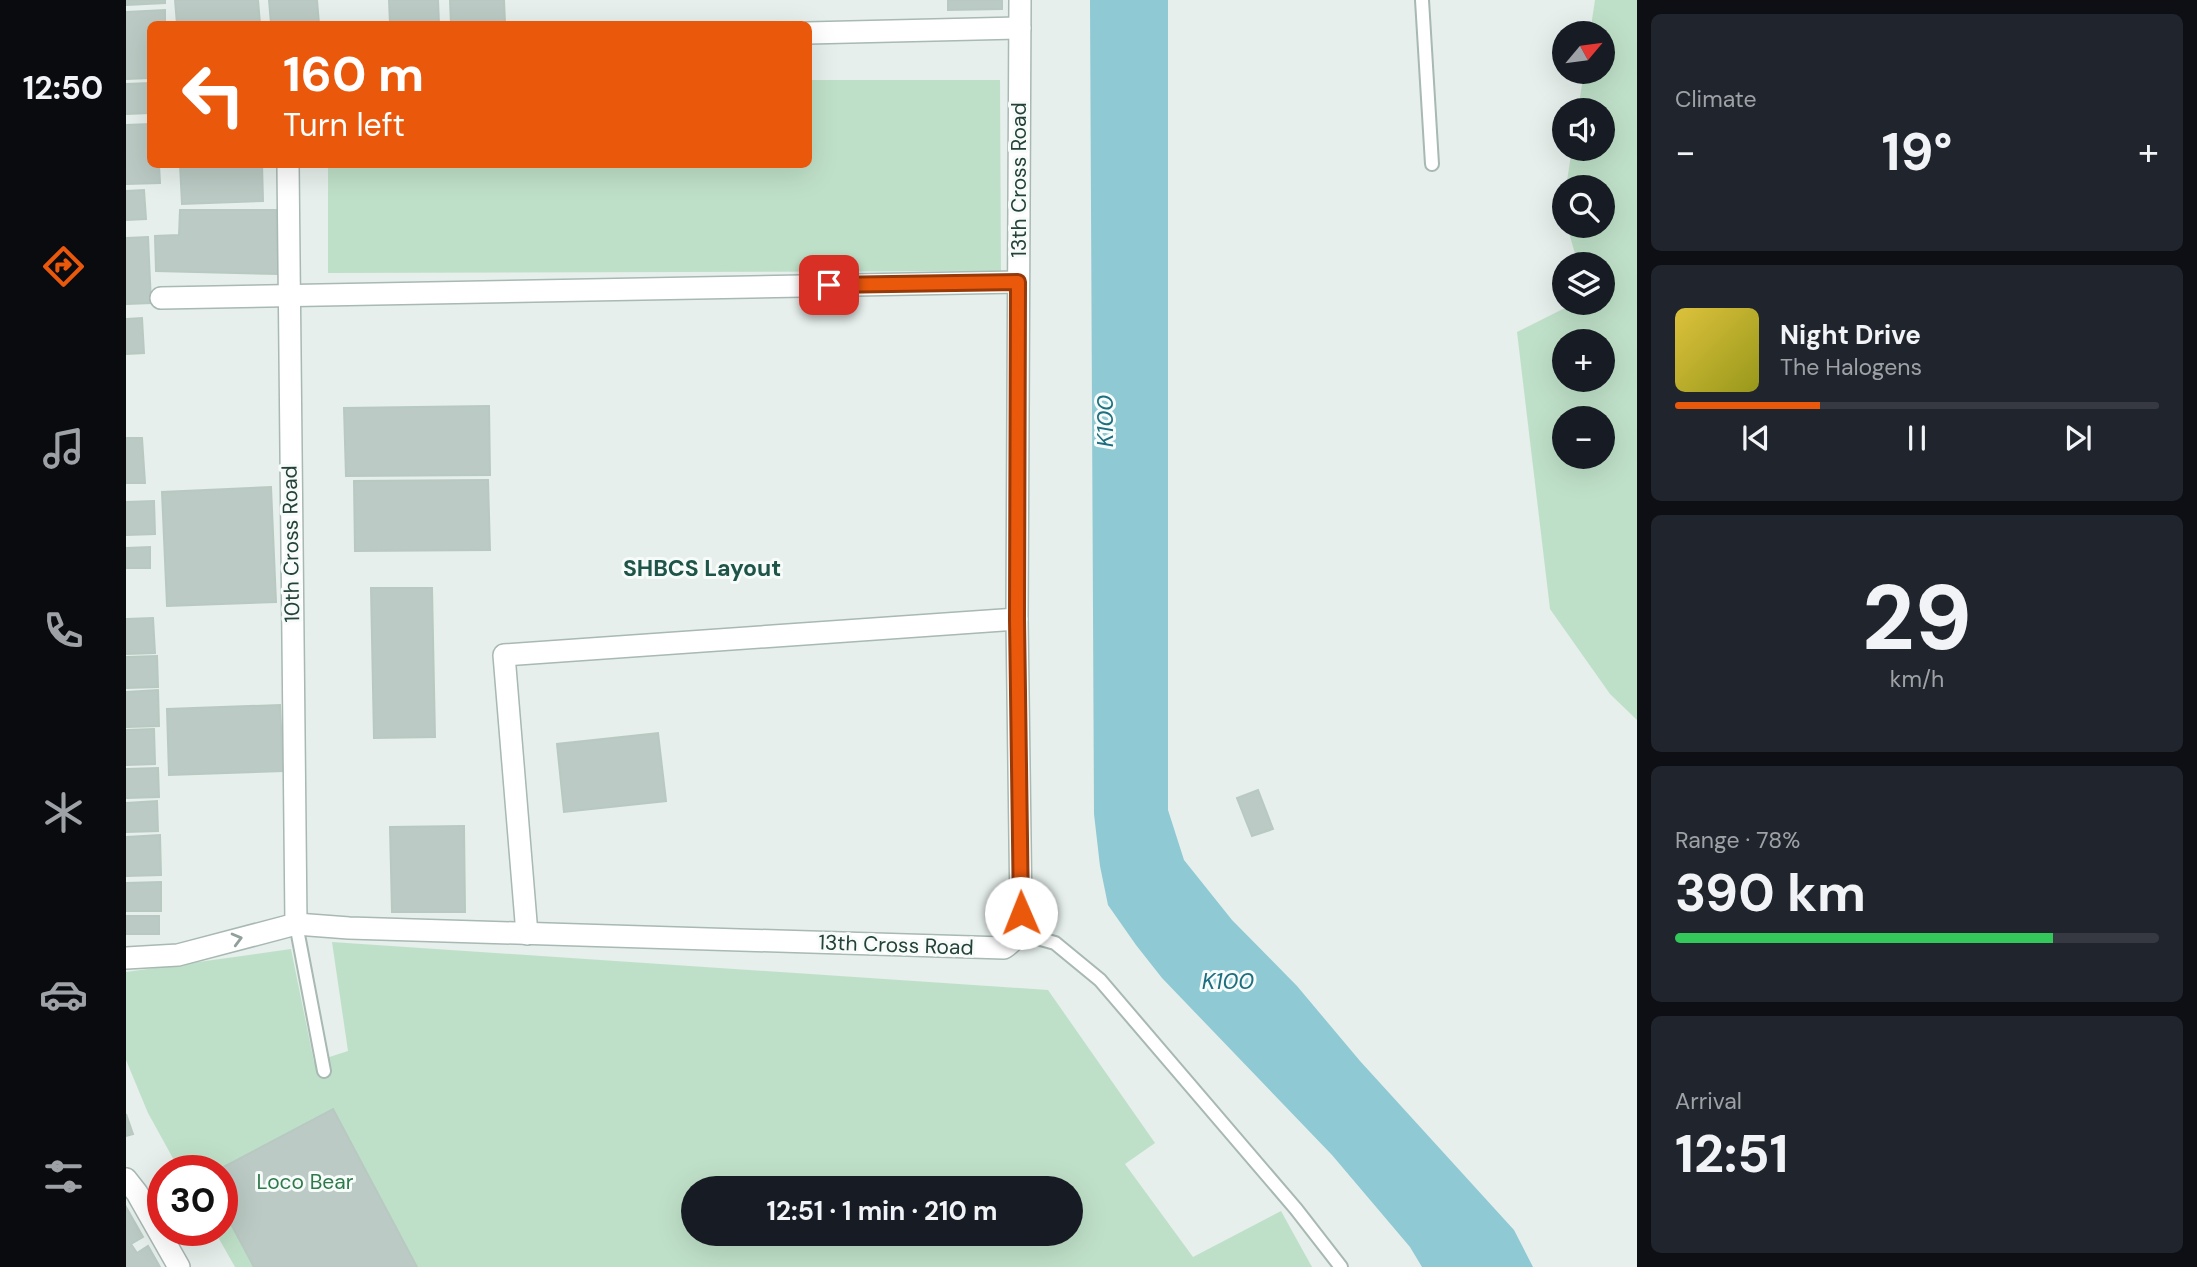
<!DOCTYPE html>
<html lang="en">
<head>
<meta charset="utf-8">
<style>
  body { margin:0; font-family:"DM Sans",sans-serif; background:#20242c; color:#f1f3f6; height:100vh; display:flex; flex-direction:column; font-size:26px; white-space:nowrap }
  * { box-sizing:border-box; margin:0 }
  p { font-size:23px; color:#9ea1a6 }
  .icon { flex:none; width:38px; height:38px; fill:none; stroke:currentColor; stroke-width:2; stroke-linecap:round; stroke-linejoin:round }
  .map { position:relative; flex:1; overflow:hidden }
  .side { display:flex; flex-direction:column; gap:14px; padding:14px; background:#0d0f14; width:560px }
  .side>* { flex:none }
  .guide { position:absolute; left:21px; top:21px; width:665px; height:147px; border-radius:10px; box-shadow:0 7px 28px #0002; background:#ea580c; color:#fff; overflow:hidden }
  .needle { width:46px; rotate:61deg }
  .buttons { position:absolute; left:1426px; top:21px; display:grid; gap:14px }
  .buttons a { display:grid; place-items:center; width:63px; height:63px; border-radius:50%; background:#171b24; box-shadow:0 7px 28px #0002; font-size:35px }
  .speed { position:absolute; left:21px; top:1155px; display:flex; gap:14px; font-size:35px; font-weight:700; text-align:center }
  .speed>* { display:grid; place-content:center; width:91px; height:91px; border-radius:50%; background:#171b24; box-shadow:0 7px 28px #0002; line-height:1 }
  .speed .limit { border:10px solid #d22; background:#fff; color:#111 }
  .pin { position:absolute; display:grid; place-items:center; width:60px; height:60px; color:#fff; margin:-30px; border-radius:14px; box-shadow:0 4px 10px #0006 }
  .me { position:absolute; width:77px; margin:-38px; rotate:359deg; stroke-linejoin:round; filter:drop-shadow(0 0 5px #0008) }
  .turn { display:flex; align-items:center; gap:24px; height:147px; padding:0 21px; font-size:32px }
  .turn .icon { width:91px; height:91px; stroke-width:2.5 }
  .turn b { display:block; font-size:49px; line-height:60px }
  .big { font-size:52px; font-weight:700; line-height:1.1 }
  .side .tile { flex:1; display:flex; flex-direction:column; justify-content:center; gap:10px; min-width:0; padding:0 24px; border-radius:10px; background:#20242c }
  .side .dial { align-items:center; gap:0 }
  .dial b { font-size:91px; line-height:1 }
  .song { display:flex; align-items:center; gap:21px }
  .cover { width:84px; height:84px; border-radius:10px; background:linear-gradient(135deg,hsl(50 70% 55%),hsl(60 70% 35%)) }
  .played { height:7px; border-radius:4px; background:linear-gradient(90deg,#ea580c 30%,#363941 30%) }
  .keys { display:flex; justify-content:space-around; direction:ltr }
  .heat { display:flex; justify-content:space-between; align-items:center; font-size:38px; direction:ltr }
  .charge { height:10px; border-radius:5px; background:linear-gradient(90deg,#34c759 78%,#363941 0) }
  .trip { position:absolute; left:555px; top:1176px; width:402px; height:70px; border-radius:35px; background:#171b24; box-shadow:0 7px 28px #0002; font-weight:700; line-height:70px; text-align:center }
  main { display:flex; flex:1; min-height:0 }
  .tabs { display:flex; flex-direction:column; width:126px; justify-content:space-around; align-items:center; background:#090b0e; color:#9ea1a6 }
  .tabs .icon { width:49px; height:49px }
  .tabs .current { color:#ea580c }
  .tabs b { font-size:32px; color:#f1f3f6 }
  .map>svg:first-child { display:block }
</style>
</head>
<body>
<main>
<nav class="tabs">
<b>12:50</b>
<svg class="icon current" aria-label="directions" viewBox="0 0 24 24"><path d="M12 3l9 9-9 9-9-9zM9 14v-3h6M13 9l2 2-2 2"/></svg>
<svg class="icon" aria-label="music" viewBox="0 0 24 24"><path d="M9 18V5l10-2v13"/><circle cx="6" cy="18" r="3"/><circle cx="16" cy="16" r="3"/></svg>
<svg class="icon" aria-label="phone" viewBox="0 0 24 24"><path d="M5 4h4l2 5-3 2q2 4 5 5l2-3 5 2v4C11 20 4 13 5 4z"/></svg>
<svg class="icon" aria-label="climate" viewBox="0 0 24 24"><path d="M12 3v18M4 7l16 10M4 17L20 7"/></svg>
<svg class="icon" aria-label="car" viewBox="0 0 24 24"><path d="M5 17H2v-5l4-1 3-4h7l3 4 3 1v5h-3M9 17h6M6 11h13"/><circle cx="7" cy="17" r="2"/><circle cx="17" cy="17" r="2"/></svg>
<svg class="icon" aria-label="filters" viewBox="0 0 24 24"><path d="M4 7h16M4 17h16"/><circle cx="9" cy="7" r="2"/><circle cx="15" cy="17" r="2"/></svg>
</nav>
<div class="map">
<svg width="1511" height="1267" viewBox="0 0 1511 1267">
  <rect width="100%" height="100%" fill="#e6efeb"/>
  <!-- green -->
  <g fill="#bfe0c8" fill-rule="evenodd">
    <path d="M 1469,0 L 1511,0 L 1511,720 L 1484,694 L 1424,609 L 1391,332 L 1449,303 L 1477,303 L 1477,264 L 1452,264 L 1441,226 L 1477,226 L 1477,187 L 1440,187 L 1446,149 L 1477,149 L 1477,110 L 1452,110 L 1458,72 L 1477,72 L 1477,33 L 1464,33 ZM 1477,341 L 1477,380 L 1438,380 L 1438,341 ZM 1477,418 L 1477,457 L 1438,457 L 1438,418 Z"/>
    <path d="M 683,80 L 874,80 L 875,271 L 202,273 L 202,165 L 682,164 Z"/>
    <path d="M 206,942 L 922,990 L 1029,1143 L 999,1164 L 1067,1257 L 1155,1211 L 1186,1267 L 109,1267 L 88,1230 L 96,1230 L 96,1171 L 54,1171 L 22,1113 L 0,1060 L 0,972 L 165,949 L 188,1062 L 222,1051 ZM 567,1188 L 945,1188 L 945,1234 L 567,1234 Z"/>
  </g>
  <!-- water -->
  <path fill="#8ec9d4" d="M 964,0 L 1042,0 L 1042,810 L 1058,860 L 1106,920 L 1171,986 L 1234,1061 L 1388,1230 L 1407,1267 L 1296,1267 L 1284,1247 L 1206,1155 L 1036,978 L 1010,945 L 982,905 L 974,866 L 968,814 Z"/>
  <!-- building -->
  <g fill="#bbcac4" stroke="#b8c9c2" stroke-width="2">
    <path d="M 0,0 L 39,0 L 39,3 L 0,5 Z"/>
    <path d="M 49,0 L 132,0 L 134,24 L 51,24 Z"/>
    <path d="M 143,0 L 191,0 L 193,24 L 145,24 Z"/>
    <path d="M 263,0 L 312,0 L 313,24 L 264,24 Z"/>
    <path d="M 324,0 L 378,0 L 379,23 L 325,24 Z"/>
    <path d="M 822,0 L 876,0 L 876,9 L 822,10 Z"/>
    <path d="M 39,10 L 39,24 L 24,24 L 24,78 L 0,79 L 0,12 Z"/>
    <path d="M 24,83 L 24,113 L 0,114 L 0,84 Z"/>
    <path d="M 24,124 L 24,164 L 33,164 L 34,183 L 0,184 L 0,125 Z"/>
    <path d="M 54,164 L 136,164 L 137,201 L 56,204 Z"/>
    <path d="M 18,190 L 20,219 L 0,220 L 0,191 Z"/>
    <path d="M 54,210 L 150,210 L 152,274 L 30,271 L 29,236 L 53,235 Z"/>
    <path d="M 22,237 L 25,303 L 0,304 L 0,238 Z"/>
    <path d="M 16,318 L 18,353 L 0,354 L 0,319 Z"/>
    <path d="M 363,406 L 364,475 L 220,476 L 218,408 Z"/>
    <path d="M 0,438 L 16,438 L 19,483 L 0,483 Z"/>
    <path d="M 362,480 L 364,550 L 229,551 L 228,481 Z"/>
    <path d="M 145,487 L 150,602 L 41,606 L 36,492 Z"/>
    <path d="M 28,501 L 29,534 L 0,535 L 0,502 Z"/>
    <path d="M 24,547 L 24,568 L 0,568 L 0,548 Z"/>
    <path d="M 245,588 L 306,588 L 309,737 L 248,738 Z"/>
    <path d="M 27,618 L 29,653 L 0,654 L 0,619 Z"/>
    <path d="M 31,656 L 32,687 L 0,688 L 0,657 Z"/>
    <path d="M 32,690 L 33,726 L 0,727 L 0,692 Z"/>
    <path d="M 154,705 L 157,771 L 43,775 L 41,709 Z"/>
    <path d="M 28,729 L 29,764 L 0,765 L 0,730 Z"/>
    <path d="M 532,733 L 540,801 L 438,812 L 431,744 Z"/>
    <path d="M 32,768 L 33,797 L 0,798 L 0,769 Z"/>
    <path d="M 1132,790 L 1147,829 L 1126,836 L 1111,798 Z"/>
    <path d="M 31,801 L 32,831 L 0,832 L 0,803 Z"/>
    <path d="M 338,826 L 339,912 L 266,912 L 264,827 Z"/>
    <path d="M 34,835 L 35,875 L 0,876 L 0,837 Z"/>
    <path d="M 35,882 L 35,911 L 0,911 L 0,883 Z"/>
    <rect x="0" y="916" width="33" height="18"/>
    <path d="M 207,1109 L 291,1267 L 128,1267 L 96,1207 L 96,1171 L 90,1171 Z"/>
    <path d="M 0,1114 L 7,1134 L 0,1136 Z"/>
    <path d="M 0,1207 L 17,1237 L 5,1244 L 11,1253 L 22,1246 L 34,1267 L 0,1267 Z"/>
  </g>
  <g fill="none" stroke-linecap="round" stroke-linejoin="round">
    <!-- lane casing -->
    <g stroke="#a8b8b2" stroke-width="16">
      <g id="lane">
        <path d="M 1296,0 L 1306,164"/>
        <path d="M 170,924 L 198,1071"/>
        <path d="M 893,933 L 929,943 L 974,980 L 1170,1209 L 1215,1267"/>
      </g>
    </g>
    <!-- street casing -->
    <g stroke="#a8b8b2" stroke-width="24">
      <g id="street">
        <path d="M 682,33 L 894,28"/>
        <path d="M 162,164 L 170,924"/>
        <path d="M 35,298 L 892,282"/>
        <path d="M 401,934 L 378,655 L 891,619"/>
        <path d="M 0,958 L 52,955 L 170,924 L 223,928 L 878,948 C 892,939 894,929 895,913 L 891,619 L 894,0"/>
        <path d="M 0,1179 L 11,1193 L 53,1267"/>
      </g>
    </g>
    <!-- lane -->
    <use href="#lane" stroke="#fff" stroke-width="12"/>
    <!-- street -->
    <use href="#street" stroke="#fff" stroke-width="21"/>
  </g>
  <!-- one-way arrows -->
  <defs><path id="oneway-chevron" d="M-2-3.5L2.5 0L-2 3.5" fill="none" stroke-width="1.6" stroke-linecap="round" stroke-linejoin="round" transform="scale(1.75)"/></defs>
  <use stroke="#92a09c" href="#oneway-chevron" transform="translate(111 939) rotate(-15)"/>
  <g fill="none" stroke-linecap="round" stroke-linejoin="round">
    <!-- route casing -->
    <g stroke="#983908" stroke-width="18">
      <path id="route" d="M 703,285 L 892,282 L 891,619 L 895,913"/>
    </g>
    <!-- route -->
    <use href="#route" stroke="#ea580c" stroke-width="12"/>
  </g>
  <g text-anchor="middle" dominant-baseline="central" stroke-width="6" stroke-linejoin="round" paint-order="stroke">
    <!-- street labels -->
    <g font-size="21" fill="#24423a" stroke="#f7fbf9">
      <text transform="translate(893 180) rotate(-90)">13th Cross Road</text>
      <text transform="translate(165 544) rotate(-91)">10th Cross Road</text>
      <text transform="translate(770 945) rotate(2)">13th Cross Road</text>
    </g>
    <!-- park labels -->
    <g font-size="21" fill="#2d7a4b" stroke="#f7fbf9">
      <text x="179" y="1182">Loco Bear</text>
    </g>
    <!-- water labels -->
    <g font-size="23" font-style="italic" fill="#1c6f80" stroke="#f7fbf9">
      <text transform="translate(979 421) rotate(-90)">K100</text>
      <text x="1102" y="981">K100</text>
    </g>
    <!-- neighbourhood labels -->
    <g font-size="23" font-weight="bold" fill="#1f5548" stroke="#f7fbf9">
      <text x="576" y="568">SHBCS Layout</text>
    </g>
  </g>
</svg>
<div class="buttons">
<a><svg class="needle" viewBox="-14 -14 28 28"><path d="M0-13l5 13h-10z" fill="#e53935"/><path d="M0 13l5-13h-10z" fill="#9ea1a6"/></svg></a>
<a><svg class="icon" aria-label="sound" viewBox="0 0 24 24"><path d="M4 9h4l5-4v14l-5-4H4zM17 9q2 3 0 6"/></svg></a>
<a><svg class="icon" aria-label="search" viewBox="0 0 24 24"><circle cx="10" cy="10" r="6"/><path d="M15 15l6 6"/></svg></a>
<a><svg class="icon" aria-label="layers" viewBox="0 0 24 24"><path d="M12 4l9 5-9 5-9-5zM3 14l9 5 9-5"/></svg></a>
<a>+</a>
<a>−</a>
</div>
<div class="speed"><div class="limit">30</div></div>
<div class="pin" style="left:703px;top:285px;background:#d93025"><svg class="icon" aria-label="arrive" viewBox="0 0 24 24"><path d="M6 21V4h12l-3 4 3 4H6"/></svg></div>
<svg class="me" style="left:895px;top:913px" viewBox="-20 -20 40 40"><circle r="19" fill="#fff"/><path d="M0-13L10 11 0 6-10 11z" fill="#ea580c"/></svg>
<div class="trip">12:51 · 1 min · 210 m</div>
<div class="guide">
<div class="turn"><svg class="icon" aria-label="left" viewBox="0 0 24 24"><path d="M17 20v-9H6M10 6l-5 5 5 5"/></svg><div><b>160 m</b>Turn left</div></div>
</div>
</div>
<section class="side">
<div class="tile"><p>Climate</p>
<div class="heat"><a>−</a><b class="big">19°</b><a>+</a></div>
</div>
<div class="tile">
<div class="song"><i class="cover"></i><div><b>Night Drive</b><p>The Halogens</p></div></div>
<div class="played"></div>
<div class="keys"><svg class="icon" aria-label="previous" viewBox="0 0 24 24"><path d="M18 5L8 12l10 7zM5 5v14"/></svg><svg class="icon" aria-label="pause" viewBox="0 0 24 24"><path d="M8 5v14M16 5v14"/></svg><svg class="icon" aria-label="next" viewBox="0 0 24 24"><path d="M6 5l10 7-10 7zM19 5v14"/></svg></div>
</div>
<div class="tile dial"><b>29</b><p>km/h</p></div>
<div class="tile"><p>Range · 78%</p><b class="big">390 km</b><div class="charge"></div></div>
<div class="tile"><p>Arrival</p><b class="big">12:51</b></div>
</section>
</main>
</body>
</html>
